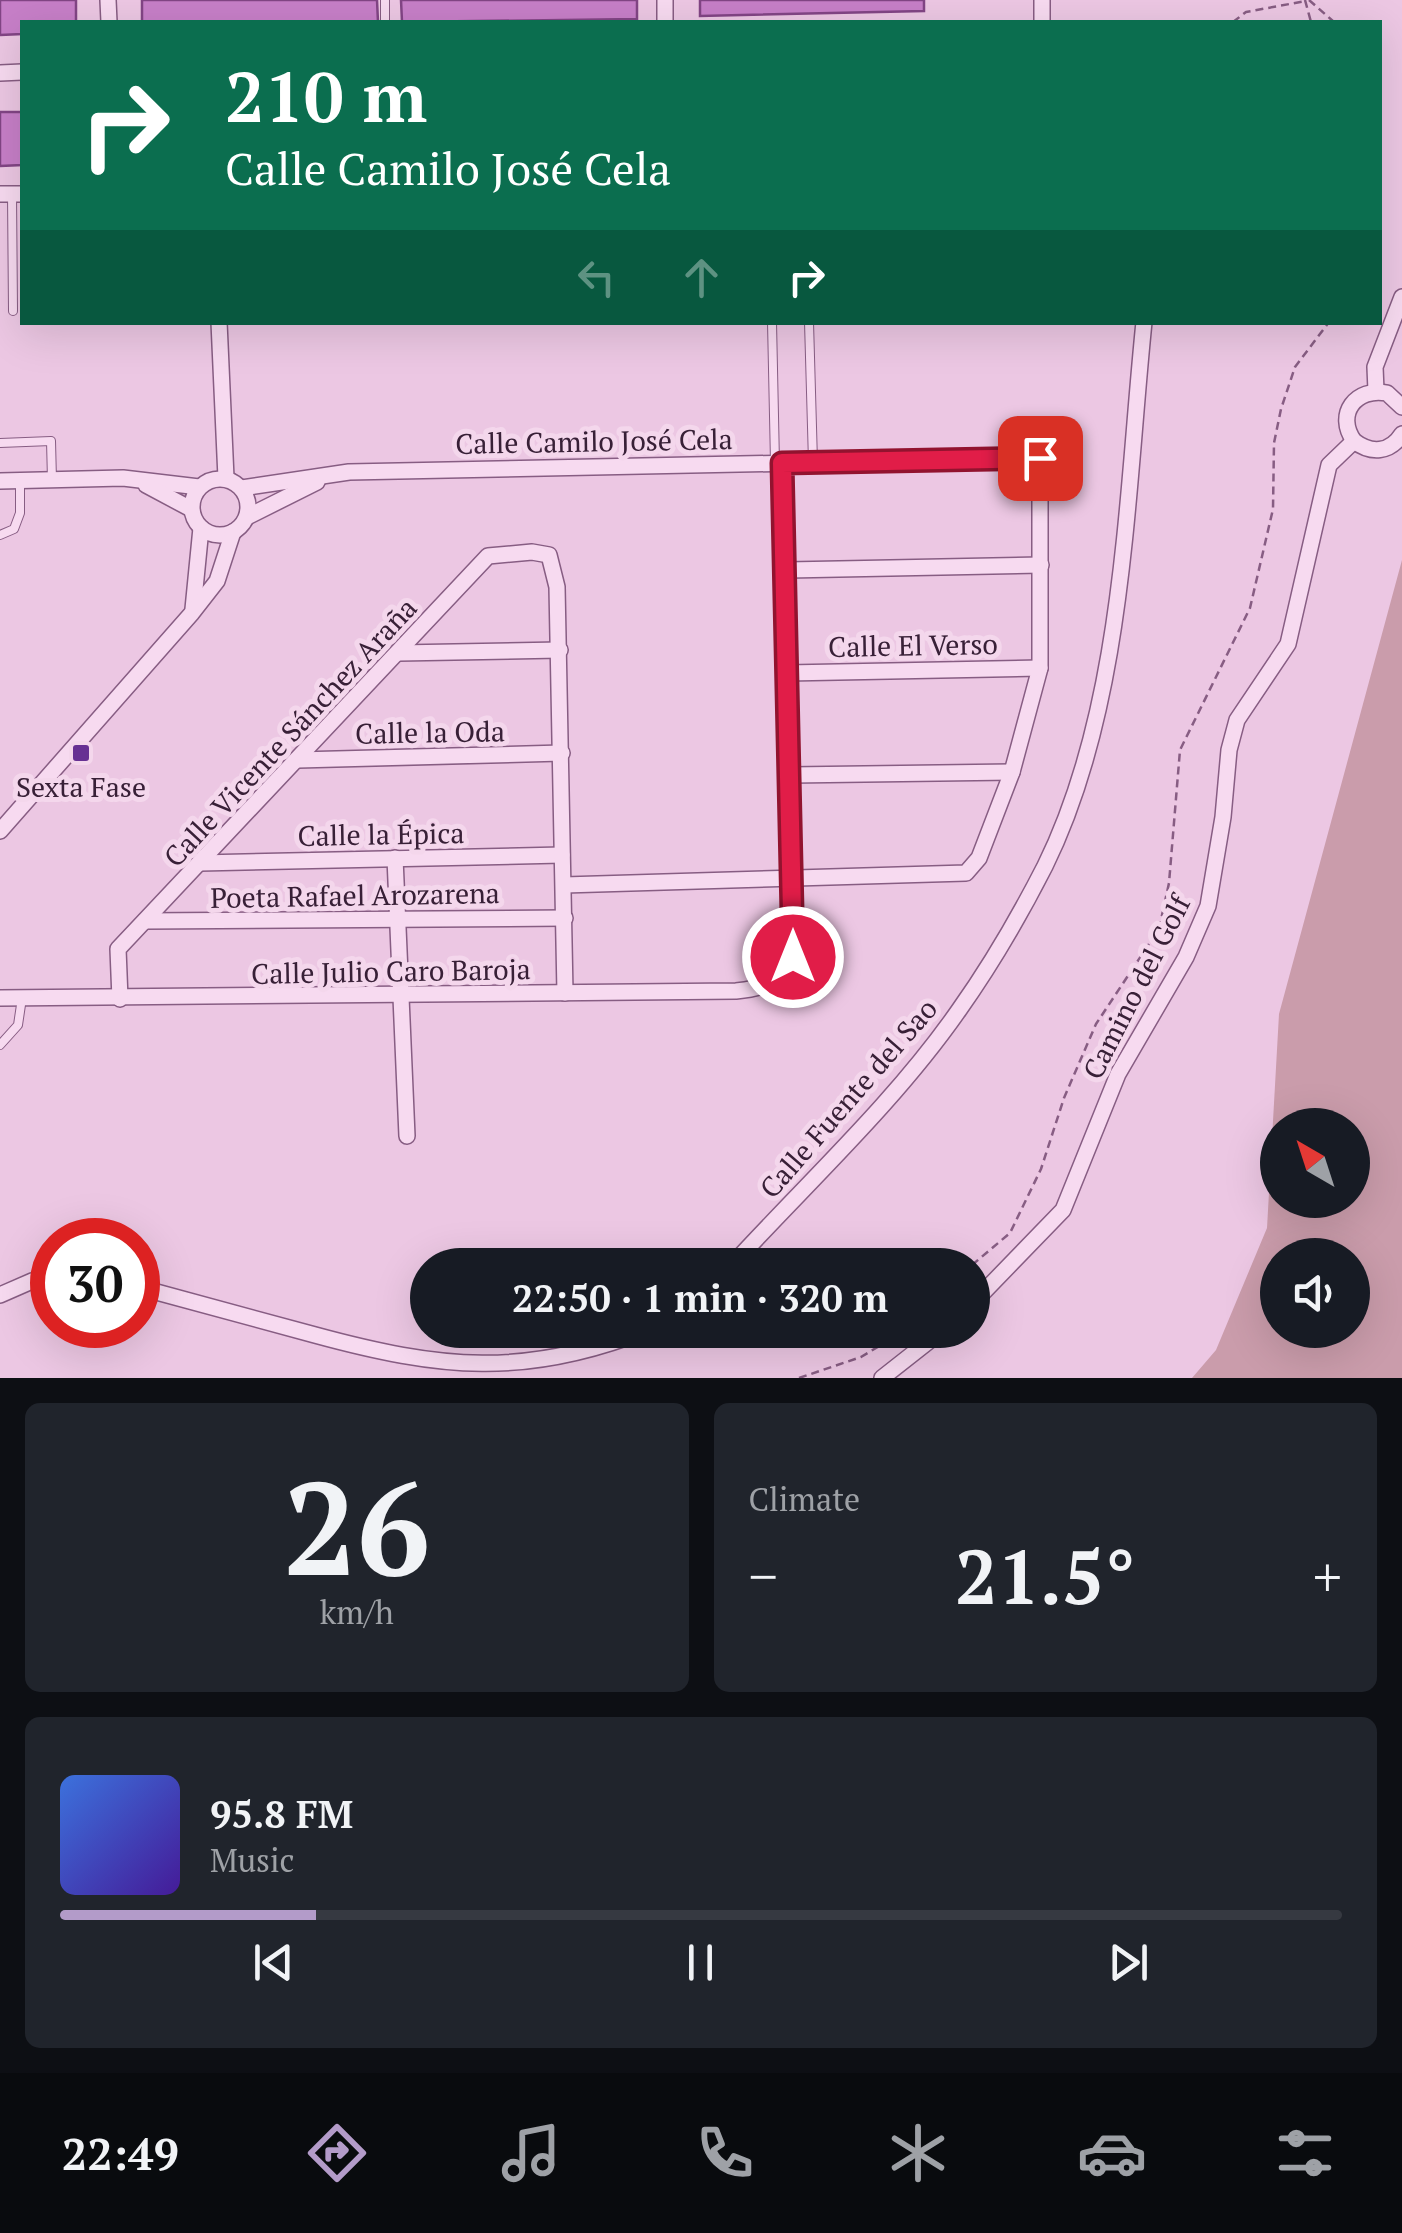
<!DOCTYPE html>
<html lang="en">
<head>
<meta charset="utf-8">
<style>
  body { margin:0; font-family:"PT Serif",serif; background:#20242c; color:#f1f3f6; height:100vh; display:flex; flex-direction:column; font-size:38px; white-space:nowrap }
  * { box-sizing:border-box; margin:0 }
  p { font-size:32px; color:#9ea1a6 }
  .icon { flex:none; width:55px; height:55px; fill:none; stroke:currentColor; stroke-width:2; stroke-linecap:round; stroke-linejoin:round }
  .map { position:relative; height:1378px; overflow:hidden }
  .details { display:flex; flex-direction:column; gap:25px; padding:25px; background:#0d0f14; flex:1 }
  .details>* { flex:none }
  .guide { position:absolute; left:20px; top:20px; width:1362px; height:305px; border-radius:0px; box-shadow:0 10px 40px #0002; background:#0b6e4f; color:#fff; overflow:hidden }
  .needle { width:65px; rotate:321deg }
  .controls { position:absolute; left:1260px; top:1108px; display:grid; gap:20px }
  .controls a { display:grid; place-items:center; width:110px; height:110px; border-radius:50%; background:#171b24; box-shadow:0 10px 40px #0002; font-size:50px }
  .speed { position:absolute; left:30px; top:1218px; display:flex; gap:20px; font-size:50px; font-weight:700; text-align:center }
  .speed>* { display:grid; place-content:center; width:130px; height:130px; border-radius:50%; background:#171b24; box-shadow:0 10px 40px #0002; line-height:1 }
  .speed .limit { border:15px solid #d22; background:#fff; color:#111 }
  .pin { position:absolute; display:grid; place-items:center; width:85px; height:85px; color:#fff; margin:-42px; border-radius:20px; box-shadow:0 5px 15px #0006 }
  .me { position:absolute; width:110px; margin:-55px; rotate:0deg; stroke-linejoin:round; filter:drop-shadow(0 0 8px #0008) }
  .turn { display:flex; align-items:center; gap:35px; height:210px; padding:0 40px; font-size:45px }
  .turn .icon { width:130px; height:130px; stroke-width:2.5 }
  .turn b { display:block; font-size:70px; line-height:85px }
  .lanes { display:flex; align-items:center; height:95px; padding:0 40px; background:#0003; justify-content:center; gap:50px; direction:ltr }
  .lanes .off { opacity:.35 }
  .big { font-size:75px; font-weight:700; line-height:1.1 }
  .details .widget { flex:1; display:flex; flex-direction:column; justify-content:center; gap:15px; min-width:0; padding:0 35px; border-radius:15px; background:#20242c }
  .details .dial { align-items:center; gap:0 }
  .dial b { font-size:130px; line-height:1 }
  .song { display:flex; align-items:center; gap:30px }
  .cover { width:120px; height:120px; border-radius:15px; background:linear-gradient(135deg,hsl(220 70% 55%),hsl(260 70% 35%)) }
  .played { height:10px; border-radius:5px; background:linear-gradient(90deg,#b39bc9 20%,#363941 20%) }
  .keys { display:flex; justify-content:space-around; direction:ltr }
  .heat { display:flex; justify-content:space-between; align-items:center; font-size:55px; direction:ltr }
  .details .tiles { flex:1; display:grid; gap:25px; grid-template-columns:1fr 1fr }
  .widget:last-child { grid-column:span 2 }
  .trip { position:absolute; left:410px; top:1248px; width:580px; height:100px; border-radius:50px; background:#171b24; box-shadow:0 10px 40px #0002; font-weight:700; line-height:100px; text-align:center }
  .menu { display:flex; height:160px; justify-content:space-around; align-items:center; background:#090b0e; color:#9ea1a6 }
  .menu .icon { width:70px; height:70px }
  .menu .active { color:#b39bc9 }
  .menu b { font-size:45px; color:#f1f3f6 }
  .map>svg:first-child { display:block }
</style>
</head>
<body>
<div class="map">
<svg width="1402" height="1378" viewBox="0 0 1402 1378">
  <rect width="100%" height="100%" fill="#ecc7e3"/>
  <!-- green -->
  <path fill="#ca9cab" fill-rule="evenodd" d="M 1402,560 L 1402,1378 L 1192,1378 L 1216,1350 L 1267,1228 L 1279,1014 ZM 1278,1125 L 1352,1125 L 1352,1200 L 1278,1200 ZM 1278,1255 L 1352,1255 L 1352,1330 L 1278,1330 Z"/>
  <!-- building -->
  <g fill="#c77fc8" stroke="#824585" stroke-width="2.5">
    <path d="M 0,0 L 76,0 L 76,22 L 22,22 L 22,34 L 0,35 Z"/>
    <path d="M 142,0 L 377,0 L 378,22 L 142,22 Z"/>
    <path d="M 401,0 L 637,0 L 637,19 L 402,22 Z"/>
    <path d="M 700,0 L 924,0 L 924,11 L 700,16 Z"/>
    <path d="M 0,112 L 22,112 L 22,165 L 0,166 Z"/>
  </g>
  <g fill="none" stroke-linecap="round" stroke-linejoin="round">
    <!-- lane casing -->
    <g stroke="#875d83" stroke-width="10">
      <g id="lane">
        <path d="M 385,0 L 385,22"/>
        <path d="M 12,194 L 13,311"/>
        <path d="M 772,322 L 775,463"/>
        <path d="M 809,322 L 813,462"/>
        <path d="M 0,443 L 51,441 L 52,480"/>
        <path d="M 0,535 L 14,529 L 20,513 L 20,481"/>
        <path d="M 0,1045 L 18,1025 L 22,998"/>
      </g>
    </g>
    <!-- street casing -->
    <g stroke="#875d83" stroke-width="18">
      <g id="street">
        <path d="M 108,0 L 109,22"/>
        <path d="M 665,0 L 665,22"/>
        <path d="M 1042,0 L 1042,22"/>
        <path d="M 0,73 L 22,72"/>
        <path d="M 0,194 L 22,194"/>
        <path d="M 219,322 L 226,478"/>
        <path d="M 1376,391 L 1375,367 L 1402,297"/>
        <path d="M 1402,407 L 1387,393 C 1356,387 1335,414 1354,441 C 1371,454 1390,453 1402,434"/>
        <circle cx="220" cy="507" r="28"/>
        <path d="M 0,481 L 123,478 L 199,487"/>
        <path d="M 146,485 L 191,509"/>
        <path d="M 242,488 L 349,472 L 1040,458 L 1040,668 L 1012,772 L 979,858 L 966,873 L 564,885"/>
        <path d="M 247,517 L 317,482"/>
        <path d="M 788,570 L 1041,565"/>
        <path d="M 193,609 L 201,528"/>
        <path d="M 399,653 L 560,650"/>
        <path d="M 787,673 L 1040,668"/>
        <path d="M 298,760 L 562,753"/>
        <path d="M 791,775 L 1012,772"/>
        <path d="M 0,831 L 192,613 L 217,581 L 233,532"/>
        <path d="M 395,858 L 407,1136"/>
        <path d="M 200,863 L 562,855"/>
        <path d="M 145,921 L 565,918"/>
        <path d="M 0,998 L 736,991 C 789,986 793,967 793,919 L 781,463"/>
        <path d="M 120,999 L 118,949 L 488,556 L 532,552 L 549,555 L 557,587 L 565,993"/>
        <path d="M 732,1265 C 808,1182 895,1102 959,1010 C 991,965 1020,915 1045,866 C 1124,706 1126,497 1144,322"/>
        <path d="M 138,1287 C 197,1303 256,1319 315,1335 C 440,1369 525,1378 647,1330"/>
        <path d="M 0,1295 L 32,1281 L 52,1279"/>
        <path d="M 972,1304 L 1063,1210 L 1118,1074 L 1186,957 L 1208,906 L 1223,817 L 1229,750 L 1237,720 L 1288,644 L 1329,465 L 1354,441"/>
        <path d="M 882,1378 L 943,1330"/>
      </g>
    </g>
    <!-- path -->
    <g stroke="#875d83" stroke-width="2.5" stroke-dasharray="8 5" stroke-linecap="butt">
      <path d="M 1305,0 L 1311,22"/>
      <path d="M 1309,0 L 1334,22"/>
      <path d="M 1233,22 L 1246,12 L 1306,1"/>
      <path d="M 972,1265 L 1010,1233 L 1041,1169 L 1064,1098 L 1096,1024 L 1159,929 L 1169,883 L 1180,750 L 1250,608 L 1273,509 L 1274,443 L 1281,409 L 1295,367 L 1329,322"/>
      <path d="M 799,1378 L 861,1357 L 906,1330"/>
    </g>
    <!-- lane -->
    <use href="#lane" stroke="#f7daf0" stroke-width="8"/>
    <!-- street -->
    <use href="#street" stroke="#f7daf0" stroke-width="15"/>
  </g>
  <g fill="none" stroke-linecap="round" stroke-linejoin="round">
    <!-- route casing -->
    <g stroke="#92132f" stroke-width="25">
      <path id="route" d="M 793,957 L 782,463 L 1040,458"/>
    </g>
    <!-- route -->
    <use href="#route" stroke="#e11d48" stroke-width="18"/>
  </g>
  <!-- markers -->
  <rect fill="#673093" stroke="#f4d7ec" stroke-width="4" x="71" y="743" width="20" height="20" rx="5"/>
  <g text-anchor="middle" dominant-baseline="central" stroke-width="10" stroke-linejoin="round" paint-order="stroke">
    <!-- street labels -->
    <g font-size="28" fill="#382037" stroke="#f4d7ec">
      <text transform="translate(594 441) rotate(-1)">Calle Camilo José Cela</text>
      <text transform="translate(913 645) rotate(-1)">Calle El Verso</text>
      <text transform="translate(290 732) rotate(-47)">Calle Vicente Sánchez Araña</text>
      <text transform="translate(430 732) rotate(-1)">Calle la Oda</text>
      <text transform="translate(381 834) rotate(-1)">Calle la Épica</text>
      <text transform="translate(355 895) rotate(-1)">Poeta Rafael Arozarena</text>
      <text transform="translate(391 971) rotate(-1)">Calle Julio Caro Baroja</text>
      <text transform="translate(1136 987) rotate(-63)">Camino del Golf</text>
      <text transform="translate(848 1098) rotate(-49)">Calle Fuente del Sao</text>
    </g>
    <!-- poi labels -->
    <g font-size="28" fill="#382037" stroke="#f4d7ec">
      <text x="81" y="786">Sexta Fase</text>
    </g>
  </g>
</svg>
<div class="controls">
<a><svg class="needle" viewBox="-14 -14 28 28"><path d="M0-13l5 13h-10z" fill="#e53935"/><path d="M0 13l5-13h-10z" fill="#9ea1a6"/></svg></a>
<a><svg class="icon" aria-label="sound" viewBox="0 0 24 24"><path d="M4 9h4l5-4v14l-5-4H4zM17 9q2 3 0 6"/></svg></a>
</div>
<div class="speed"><div class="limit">30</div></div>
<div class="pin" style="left:1040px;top:458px;background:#d93025"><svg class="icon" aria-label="arrive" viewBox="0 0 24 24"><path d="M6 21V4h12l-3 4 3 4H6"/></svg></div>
<svg class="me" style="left:793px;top:957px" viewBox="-20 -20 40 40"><circle r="17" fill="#e11d48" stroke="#fff" stroke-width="3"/><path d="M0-11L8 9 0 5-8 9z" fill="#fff"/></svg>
<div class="trip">22:50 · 1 min · 320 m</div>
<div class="guide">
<div class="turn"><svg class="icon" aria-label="right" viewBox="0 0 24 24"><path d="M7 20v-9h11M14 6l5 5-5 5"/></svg><div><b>210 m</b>Calle Camilo José Cela</div></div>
<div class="lanes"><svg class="icon off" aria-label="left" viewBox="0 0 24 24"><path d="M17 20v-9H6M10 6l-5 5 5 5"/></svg><svg class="icon off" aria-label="ahead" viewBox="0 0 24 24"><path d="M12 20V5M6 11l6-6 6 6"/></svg><svg class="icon" aria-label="right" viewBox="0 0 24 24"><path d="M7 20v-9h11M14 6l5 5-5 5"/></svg></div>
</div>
</div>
<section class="details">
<div class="tiles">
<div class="widget dial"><b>26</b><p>km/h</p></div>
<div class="widget"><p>Climate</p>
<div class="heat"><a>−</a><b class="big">21.5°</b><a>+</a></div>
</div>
<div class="widget">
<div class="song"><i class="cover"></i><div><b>95.8 FM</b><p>Music</p></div></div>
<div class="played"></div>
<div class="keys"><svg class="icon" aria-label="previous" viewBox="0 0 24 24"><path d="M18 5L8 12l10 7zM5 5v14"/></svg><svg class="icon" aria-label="pause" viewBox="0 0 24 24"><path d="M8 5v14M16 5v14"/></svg><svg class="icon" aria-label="next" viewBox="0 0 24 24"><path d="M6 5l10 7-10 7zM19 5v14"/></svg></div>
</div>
</div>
</section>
<nav class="menu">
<b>22:49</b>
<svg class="icon active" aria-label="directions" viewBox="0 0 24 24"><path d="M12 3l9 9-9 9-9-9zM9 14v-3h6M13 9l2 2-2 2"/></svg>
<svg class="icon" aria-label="music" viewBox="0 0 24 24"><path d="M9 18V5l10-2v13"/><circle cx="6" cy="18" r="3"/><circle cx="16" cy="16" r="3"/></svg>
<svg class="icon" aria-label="phone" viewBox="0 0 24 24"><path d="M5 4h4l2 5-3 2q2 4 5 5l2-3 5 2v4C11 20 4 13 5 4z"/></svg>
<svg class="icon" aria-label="climate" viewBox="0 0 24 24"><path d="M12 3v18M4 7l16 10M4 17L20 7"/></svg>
<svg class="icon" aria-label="car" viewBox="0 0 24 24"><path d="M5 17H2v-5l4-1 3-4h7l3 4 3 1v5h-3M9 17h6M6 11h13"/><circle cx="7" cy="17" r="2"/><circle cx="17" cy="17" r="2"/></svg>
<svg class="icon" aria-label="filters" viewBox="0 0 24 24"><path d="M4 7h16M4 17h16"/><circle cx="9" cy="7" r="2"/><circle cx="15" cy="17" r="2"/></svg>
</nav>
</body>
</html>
